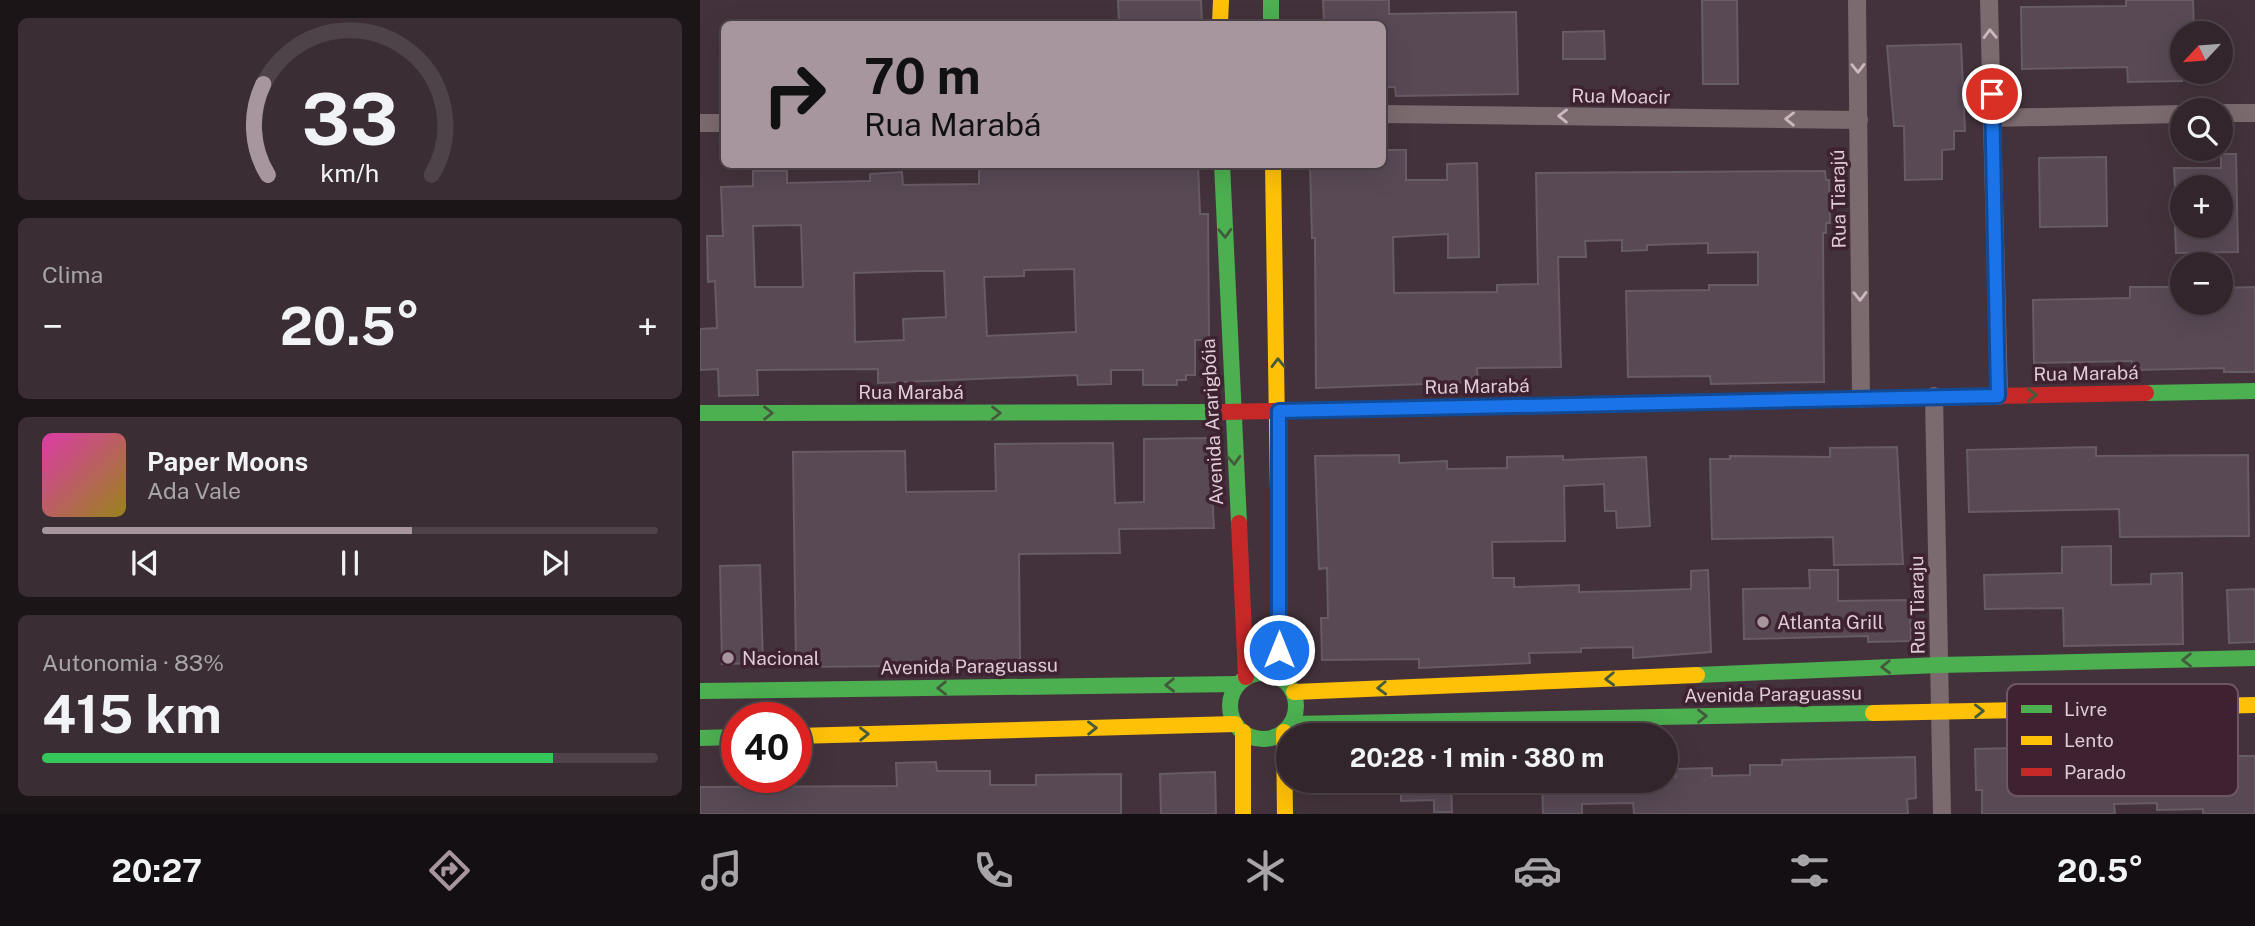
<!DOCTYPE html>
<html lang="pt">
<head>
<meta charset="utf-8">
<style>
  body { margin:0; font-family:"Public Sans",sans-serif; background:#3a2e34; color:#f1f3f6; height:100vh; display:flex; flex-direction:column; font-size:26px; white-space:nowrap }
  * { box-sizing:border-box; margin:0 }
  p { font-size:23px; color:#a8a5a9 }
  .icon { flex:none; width:38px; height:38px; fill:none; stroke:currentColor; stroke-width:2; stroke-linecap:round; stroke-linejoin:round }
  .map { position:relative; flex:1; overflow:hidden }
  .details { display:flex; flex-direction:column; gap:18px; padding:18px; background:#1c1518; width:700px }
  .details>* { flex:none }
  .banner { position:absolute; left:21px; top:21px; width:665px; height:147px; border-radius:10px; box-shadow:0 7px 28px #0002,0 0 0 2px #4d4348; background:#a8969f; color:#111; overflow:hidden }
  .needle { width:46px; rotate:244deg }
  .fabs { position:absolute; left:1470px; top:21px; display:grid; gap:14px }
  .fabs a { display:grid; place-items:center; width:63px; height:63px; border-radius:50%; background:#32262c; box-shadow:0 7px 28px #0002,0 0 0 2px #4d4348; font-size:35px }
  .speed { position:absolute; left:21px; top:702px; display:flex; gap:14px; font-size:35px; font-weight:700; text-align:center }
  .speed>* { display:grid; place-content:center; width:91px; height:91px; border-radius:50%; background:#32262c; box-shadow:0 7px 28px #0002,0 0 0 2px #4d4348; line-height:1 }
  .speed .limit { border:10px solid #d22; background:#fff; color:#111 }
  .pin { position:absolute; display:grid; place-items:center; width:60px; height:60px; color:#fff; margin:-30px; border:4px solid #fff; border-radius:50%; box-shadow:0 2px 7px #0007 }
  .me { position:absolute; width:77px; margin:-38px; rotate:0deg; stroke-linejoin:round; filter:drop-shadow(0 0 5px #0008) }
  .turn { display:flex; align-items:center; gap:24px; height:147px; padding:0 28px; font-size:32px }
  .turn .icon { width:91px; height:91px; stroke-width:2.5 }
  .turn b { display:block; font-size:49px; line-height:60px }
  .big { font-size:52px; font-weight:700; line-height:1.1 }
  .details .widget { flex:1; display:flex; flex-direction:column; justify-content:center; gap:10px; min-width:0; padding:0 24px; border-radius:10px; background:#3a2e34 }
  .details .dial { align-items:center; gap:0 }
  .dial svg { height:182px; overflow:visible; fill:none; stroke:#4d4348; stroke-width:7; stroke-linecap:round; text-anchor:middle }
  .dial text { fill:#f1f3f6; stroke:none }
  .song { display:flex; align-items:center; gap:21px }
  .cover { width:84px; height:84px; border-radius:10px; background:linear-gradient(135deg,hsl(320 70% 55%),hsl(50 70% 35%)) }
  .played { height:7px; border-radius:4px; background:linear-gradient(90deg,#a8969f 60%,#4d4348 60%) }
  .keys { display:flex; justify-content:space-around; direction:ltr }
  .heat { display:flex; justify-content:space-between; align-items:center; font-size:38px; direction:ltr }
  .charge { height:10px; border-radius:5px; background:linear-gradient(90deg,#34c759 83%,#4d4348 0) }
  .trip { position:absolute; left:576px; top:723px; width:402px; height:70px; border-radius:35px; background:#32262c; box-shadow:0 7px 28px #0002,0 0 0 2px #4d4348; font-weight:700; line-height:70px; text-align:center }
  .tabs { display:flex; height:112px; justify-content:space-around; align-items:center; background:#140f12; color:#a8a5a9 }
  .tabs .icon { width:49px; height:49px }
  .tabs .on { color:#a8969f }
  .tabs b { font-size:32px; color:#f1f3f6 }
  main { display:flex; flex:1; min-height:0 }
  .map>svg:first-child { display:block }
</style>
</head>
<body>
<main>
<section class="details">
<div class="widget dial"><svg viewBox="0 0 100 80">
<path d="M14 69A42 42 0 1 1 86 69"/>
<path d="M14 69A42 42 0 0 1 12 29" stroke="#a8969f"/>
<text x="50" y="56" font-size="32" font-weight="700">33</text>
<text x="50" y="72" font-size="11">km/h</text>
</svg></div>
<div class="widget"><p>Clima</p>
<div class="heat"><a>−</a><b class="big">20.5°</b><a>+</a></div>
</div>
<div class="widget">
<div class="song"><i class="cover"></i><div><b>Paper Moons</b><p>Ada Vale</p></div></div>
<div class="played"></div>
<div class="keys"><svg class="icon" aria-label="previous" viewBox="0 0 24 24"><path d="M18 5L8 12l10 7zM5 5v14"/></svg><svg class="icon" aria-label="pause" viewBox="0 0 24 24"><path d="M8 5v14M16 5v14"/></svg><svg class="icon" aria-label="next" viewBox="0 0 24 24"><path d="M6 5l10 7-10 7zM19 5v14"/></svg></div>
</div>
<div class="widget"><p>Autonomia · 83%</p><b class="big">415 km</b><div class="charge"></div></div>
</section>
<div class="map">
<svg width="1555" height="814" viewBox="0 0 1555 814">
  <rect width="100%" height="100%" fill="#43323b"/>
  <!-- building -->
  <g fill="#584955" stroke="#675b64" stroke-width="2" fill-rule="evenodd">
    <path d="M 418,0 L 501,0 L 502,24 L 419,24 Z"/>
    <path d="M 623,0 L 689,0 L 689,14 L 816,12 L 818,94 L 696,96 L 695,87 L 682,87 L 682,24 L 624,24 Z"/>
    <path d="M 1002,0 L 1037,0 L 1038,84 L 1003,84 Z"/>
    <path d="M 1426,0 L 1493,0 L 1494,33 L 1482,33 L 1482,81 L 1428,82 L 1427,67 L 1322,69 L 1321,7 L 1426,6 Z"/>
    <path d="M 904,31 L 905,59 L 863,59 L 863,32 Z"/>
    <path d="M 1261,44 L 1265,131 L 1254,131 L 1254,149 L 1242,150 L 1242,179 L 1205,180 L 1204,126 L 1194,126 L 1187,46 Z"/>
    <path d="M 682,150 L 706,150 L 706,180 L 747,180 L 747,164 L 777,163 L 779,257 L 748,258 L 748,234 L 693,237 L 694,293 L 797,292 L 797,285 L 838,284 L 836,173 L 1125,171 L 1126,180 L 1129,180 L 1130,223 L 1126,223 L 1126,233 L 1123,233 L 1124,382 L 1011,384 L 1010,376 L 928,377 L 926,291 L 1009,290 L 1009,285 L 1058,285 L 1058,252 L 1008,253 L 1008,243 L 947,245 L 947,250 L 922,251 L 922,240 L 885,241 L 886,257 L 858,257 L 861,367 L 777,368 L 778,382 L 616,388 L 615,238 L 612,238 L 610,164 L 682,164 Z"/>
    <path d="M 1521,154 L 1536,154 L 1538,252 L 1476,253 L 1475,226 L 1521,226 L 1521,187 L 1475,187 L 1474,168 L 1521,168 Z"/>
    <path d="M 1406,157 L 1407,226 L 1340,227 L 1339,158 Z"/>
    <path d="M 414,164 L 498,164 L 500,214 L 508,214 L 509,340 L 495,340 L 495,375 L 486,375 L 486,380 L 477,380 L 477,385 L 443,385 L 443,370 L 411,370 L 411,384 L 378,385 L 377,375 L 178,383 L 178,369 L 57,370 L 58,395 L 19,396 L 18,369 L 0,370 L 0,329 L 17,328 L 15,281 L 8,282 L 7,236 L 23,236 L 21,187 L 53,186 L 53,171 L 87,171 L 87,183 L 170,181 L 170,174 L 202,172 L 203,185 L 279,184 L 279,169 L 414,168 ZM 101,225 L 103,287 L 55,287 L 53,226 ZM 374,269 L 376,332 L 287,336 L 284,277 L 324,276 L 324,270 ZM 219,271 L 244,271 L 246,317 L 203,319 L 204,340 L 155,342 L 154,273 Z"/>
    <path d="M 1430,287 L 1482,287 L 1482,303 L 1523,303 L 1522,288 L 1555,287 L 1555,372 L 1524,372 L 1524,368 L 1432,370 L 1432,361 L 1334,363 L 1333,300 L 1430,298 Z"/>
    <path d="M 509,438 L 514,528 L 419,529 L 420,553 L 319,554 L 320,665 L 96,667 L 93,452 L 205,451 L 206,492 L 296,491 L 295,444 L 413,443 L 415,503 L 444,502 L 444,439 Z"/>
    <path d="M 1197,447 L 1203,564 L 1134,565 L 1133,537 L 1012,539 L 1010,459 L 1030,459 L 1030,456 L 1130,457 L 1130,448 Z"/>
    <path d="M 1396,447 L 1396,456 L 1548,455 L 1549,536 L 1420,537 L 1419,509 L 1269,512 L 1267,450 Z"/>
    <path d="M 699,455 L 699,463 L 747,461 L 747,469 L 807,468 L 807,457 L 863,456 L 863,460 L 946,457 L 950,526 L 917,528 L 916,511 L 905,511 L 904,484 L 864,486 L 865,541 L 792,542 L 793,578 L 814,578 L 814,587 L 879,585 L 879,592 L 932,591 L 991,589 L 991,571 L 1008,570 L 1011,652 L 933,658 L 933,647 L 881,648 L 881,652 L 829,653 L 830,663 L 719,668 L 719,659 L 622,660 L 621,618 L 628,618 L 627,568 L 619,569 L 615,456 Z"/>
    <path d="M 1411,546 L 1411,585 L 1451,584 L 1451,574 L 1482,573 L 1483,644 L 1364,646 L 1363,608 L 1285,609 L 1284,575 L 1362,573 L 1362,547 Z"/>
    <path d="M 60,565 L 63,663 L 22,664 L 20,566 Z"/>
    <path d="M 1109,570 L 1138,570 L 1138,601 L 1210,600 L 1211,641 L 1168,642 L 1168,636 L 1044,639 L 1043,589 L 1110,588 Z"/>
    <path d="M 1555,589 L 1555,642 L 1529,643 L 1527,590 Z"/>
    <path d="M 1366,742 L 1366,750 L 1456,749 L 1456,744 L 1525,743 L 1526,756 L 1555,756 L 1555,814 L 1503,814 L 1503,809 L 1457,810 L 1457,803 L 1414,804 L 1415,814 L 1282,814 L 1282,790 L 1276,790 L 1275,749 L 1318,748 L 1318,743 Z"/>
    <path d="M 1215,757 L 1216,798 L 1207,799 L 1208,814 L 934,814 L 933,803 L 882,804 L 882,814 L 843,814 L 842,780 L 970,780 L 970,777 L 976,777 L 976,769 L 1012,768 L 1012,776 L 1050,775 L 1050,765 L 1082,765 L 1082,760 Z"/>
    <path d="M 236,762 L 237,771 L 290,771 L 290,785 L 336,785 L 336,775 L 421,774 L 421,814 L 0,814 L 0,787 L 197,786 L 196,763 Z"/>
    <path d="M 515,772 L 516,814 L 461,814 L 460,774 Z"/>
    <path d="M 701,780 L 751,780 L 752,812 L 734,812 L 734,800 L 701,801 Z"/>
  </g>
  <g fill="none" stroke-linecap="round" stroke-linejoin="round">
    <!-- street -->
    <g stroke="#7b6a6e" stroke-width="18">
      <path d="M 1157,0 L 1161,399"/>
      <path d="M 1289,0 L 1299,396"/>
      <path d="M 1521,113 L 1555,113"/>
      <path d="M 682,114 L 1159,120"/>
      <path d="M 1292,118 L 1482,114"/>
      <path d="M 0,123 L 24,123"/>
      <path d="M 1234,396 L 1242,814"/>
    </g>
    <!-- fast -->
    <g stroke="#4caf50" stroke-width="16">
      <path d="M 571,0 L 571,24"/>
      <path d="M 522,164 L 539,523"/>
      <path d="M 1446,393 L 1555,391"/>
      <path d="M 816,406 L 1195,398"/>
      <path d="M 0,413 L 522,412"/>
      <path d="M 579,557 L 579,676"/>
      <circle cx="563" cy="706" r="33"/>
      <path d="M 997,675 L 1239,665 L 1555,658"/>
      <path d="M 0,691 L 538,684"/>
      <path d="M 591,724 L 1173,713"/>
      <path d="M 0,738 L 37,737"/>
    </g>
    <!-- slow -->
    <g stroke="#ffc107" stroke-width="16">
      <path d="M 520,24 L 521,0"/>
      <path d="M 573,164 L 579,557"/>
      <path d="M 594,692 L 997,675"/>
      <path d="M 1173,713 L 1555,705"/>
      <path d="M 543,732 L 543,814"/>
      <path d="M 584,732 L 585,814"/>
      <path d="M 96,736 L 535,724"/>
    </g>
    <!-- jam -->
    <g stroke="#c62828" stroke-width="16">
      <path d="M 1195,398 L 1446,393"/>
      <path d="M 522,412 L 816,406"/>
      <path d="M 539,523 L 546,677"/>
    </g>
  </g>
  <!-- one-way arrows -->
  <defs><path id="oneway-chevron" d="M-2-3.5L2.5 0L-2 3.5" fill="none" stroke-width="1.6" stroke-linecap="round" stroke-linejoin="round" transform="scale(1.75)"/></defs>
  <g stroke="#cbb8c0">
    <use href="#oneway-chevron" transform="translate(1290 34) rotate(-92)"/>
    <use href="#oneway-chevron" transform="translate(1158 68) rotate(89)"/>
    <use href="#oneway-chevron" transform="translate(863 116) rotate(-179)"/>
    <use href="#oneway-chevron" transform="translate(1090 119) rotate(-179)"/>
    <use href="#oneway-chevron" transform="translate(1160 296) rotate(89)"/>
  </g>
  <g stroke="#445a3d">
    <use href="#oneway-chevron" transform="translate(525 233) rotate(88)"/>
    <use href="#oneway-chevron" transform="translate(578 363) rotate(-91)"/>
    <use href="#oneway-chevron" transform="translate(1332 395) rotate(-1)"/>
    <use href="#oneway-chevron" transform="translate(68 413)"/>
    <use href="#oneway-chevron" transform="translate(296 413)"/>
    <use href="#oneway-chevron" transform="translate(534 460) rotate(87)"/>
    <use href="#oneway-chevron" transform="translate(1487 660) rotate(179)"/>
    <use href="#oneway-chevron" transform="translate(1186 667) rotate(178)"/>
    <use href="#oneway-chevron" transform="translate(910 679) rotate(178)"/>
    <use href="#oneway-chevron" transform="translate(470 685) rotate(179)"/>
    <use href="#oneway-chevron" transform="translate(242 688) rotate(179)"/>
    <use href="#oneway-chevron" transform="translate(682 688) rotate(178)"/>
    <use href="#oneway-chevron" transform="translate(1279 711) rotate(-1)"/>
    <use href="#oneway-chevron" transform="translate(1002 716) rotate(-1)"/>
    <use href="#oneway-chevron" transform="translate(392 728) rotate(-1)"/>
    <use href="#oneway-chevron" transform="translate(164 734) rotate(-1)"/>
  </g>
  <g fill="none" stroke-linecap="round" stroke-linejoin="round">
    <!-- route casing -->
    <g stroke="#114b97" stroke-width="18">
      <path id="route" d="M 579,650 L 579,411 L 1298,396 L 1292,94"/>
    </g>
    <!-- route -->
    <use href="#route" stroke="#1a73e8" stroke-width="12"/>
  </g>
  <!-- markers -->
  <g fill="#a8969f" stroke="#3e2231" stroke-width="2.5">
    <circle cx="1063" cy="622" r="7"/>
    <circle cx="28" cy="658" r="7"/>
  </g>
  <g text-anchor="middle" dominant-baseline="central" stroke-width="7" stroke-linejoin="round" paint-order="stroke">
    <!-- street labels -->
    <g font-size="19" fill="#dfccd5" stroke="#3e2231">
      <text transform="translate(921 96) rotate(1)">Rua Moacir</text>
      <text transform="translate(1138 199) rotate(-91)">Rua Tiarajú</text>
      <text transform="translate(1386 373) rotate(-1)">Rua Marabá</text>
      <text transform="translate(777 386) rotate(-1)">Rua Marabá</text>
      <text x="211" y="392">Rua Marabá</text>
      <text transform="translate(512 422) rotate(-93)">Avenida Ararigbóia</text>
      <text transform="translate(1217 605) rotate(-91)">Rua Tiaraju</text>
      <text transform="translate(269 666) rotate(-1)">Avenida Paraguassu</text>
      <text transform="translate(1073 694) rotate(-1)">Avenida Paraguassu</text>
    </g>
    <!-- poi labels -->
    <g font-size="19" fill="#dfccd5" stroke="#3e2231" text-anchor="start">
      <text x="1077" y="622">Atlanta Grill</text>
      <text x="42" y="658">Nacional</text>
    </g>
  </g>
  <!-- legend -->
  <rect x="1307" y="684" width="231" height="112" rx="10" fill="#3e2231" stroke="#6e5562" stroke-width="2"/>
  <rect x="1321" y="705" width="31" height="8" fill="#4caf50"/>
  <rect x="1321" y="736" width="31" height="9" fill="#ffc107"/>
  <rect x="1321" y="768" width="31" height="8" fill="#c62828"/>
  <g font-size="19" fill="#dfccd5">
    <text x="1364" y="716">Livre</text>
    <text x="1364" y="747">Lento</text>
    <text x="1364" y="779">Parado</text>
  </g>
</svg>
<div class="fabs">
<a><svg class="needle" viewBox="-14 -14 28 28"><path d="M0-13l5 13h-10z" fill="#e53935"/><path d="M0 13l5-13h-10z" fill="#a8a5a9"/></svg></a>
<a><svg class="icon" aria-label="search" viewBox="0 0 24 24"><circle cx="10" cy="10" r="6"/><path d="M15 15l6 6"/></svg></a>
<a>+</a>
<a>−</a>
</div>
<div class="speed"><div class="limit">40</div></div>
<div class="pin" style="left:1292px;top:94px;background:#d93025"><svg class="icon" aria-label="arrive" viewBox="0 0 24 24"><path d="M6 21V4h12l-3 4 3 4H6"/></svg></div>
<svg class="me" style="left:579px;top:650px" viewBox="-20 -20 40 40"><circle r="17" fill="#1a73e8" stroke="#fff" stroke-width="3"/><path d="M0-11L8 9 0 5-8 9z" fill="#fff"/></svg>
<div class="trip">20:28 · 1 min · 380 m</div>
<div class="banner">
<div class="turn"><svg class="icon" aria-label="right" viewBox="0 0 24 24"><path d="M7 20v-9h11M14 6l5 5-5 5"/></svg><div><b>70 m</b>Rua Marabá</div></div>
</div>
</div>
</main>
<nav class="tabs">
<b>20:27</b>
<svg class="icon on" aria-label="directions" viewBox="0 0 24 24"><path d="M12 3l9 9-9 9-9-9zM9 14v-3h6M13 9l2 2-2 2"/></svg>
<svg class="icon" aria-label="music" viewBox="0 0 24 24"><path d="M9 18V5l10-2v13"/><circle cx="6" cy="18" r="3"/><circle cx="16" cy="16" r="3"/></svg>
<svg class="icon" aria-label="phone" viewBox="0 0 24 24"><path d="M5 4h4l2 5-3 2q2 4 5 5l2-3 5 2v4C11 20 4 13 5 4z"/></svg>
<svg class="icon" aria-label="climate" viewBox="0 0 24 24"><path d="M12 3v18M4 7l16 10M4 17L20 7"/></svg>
<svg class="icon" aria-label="car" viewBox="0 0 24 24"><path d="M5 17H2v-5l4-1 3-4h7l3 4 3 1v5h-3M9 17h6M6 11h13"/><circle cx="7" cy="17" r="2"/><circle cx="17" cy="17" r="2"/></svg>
<svg class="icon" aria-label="filters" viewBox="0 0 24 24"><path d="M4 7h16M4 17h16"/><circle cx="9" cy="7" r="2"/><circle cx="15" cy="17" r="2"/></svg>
<b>20.5°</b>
</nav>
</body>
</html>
